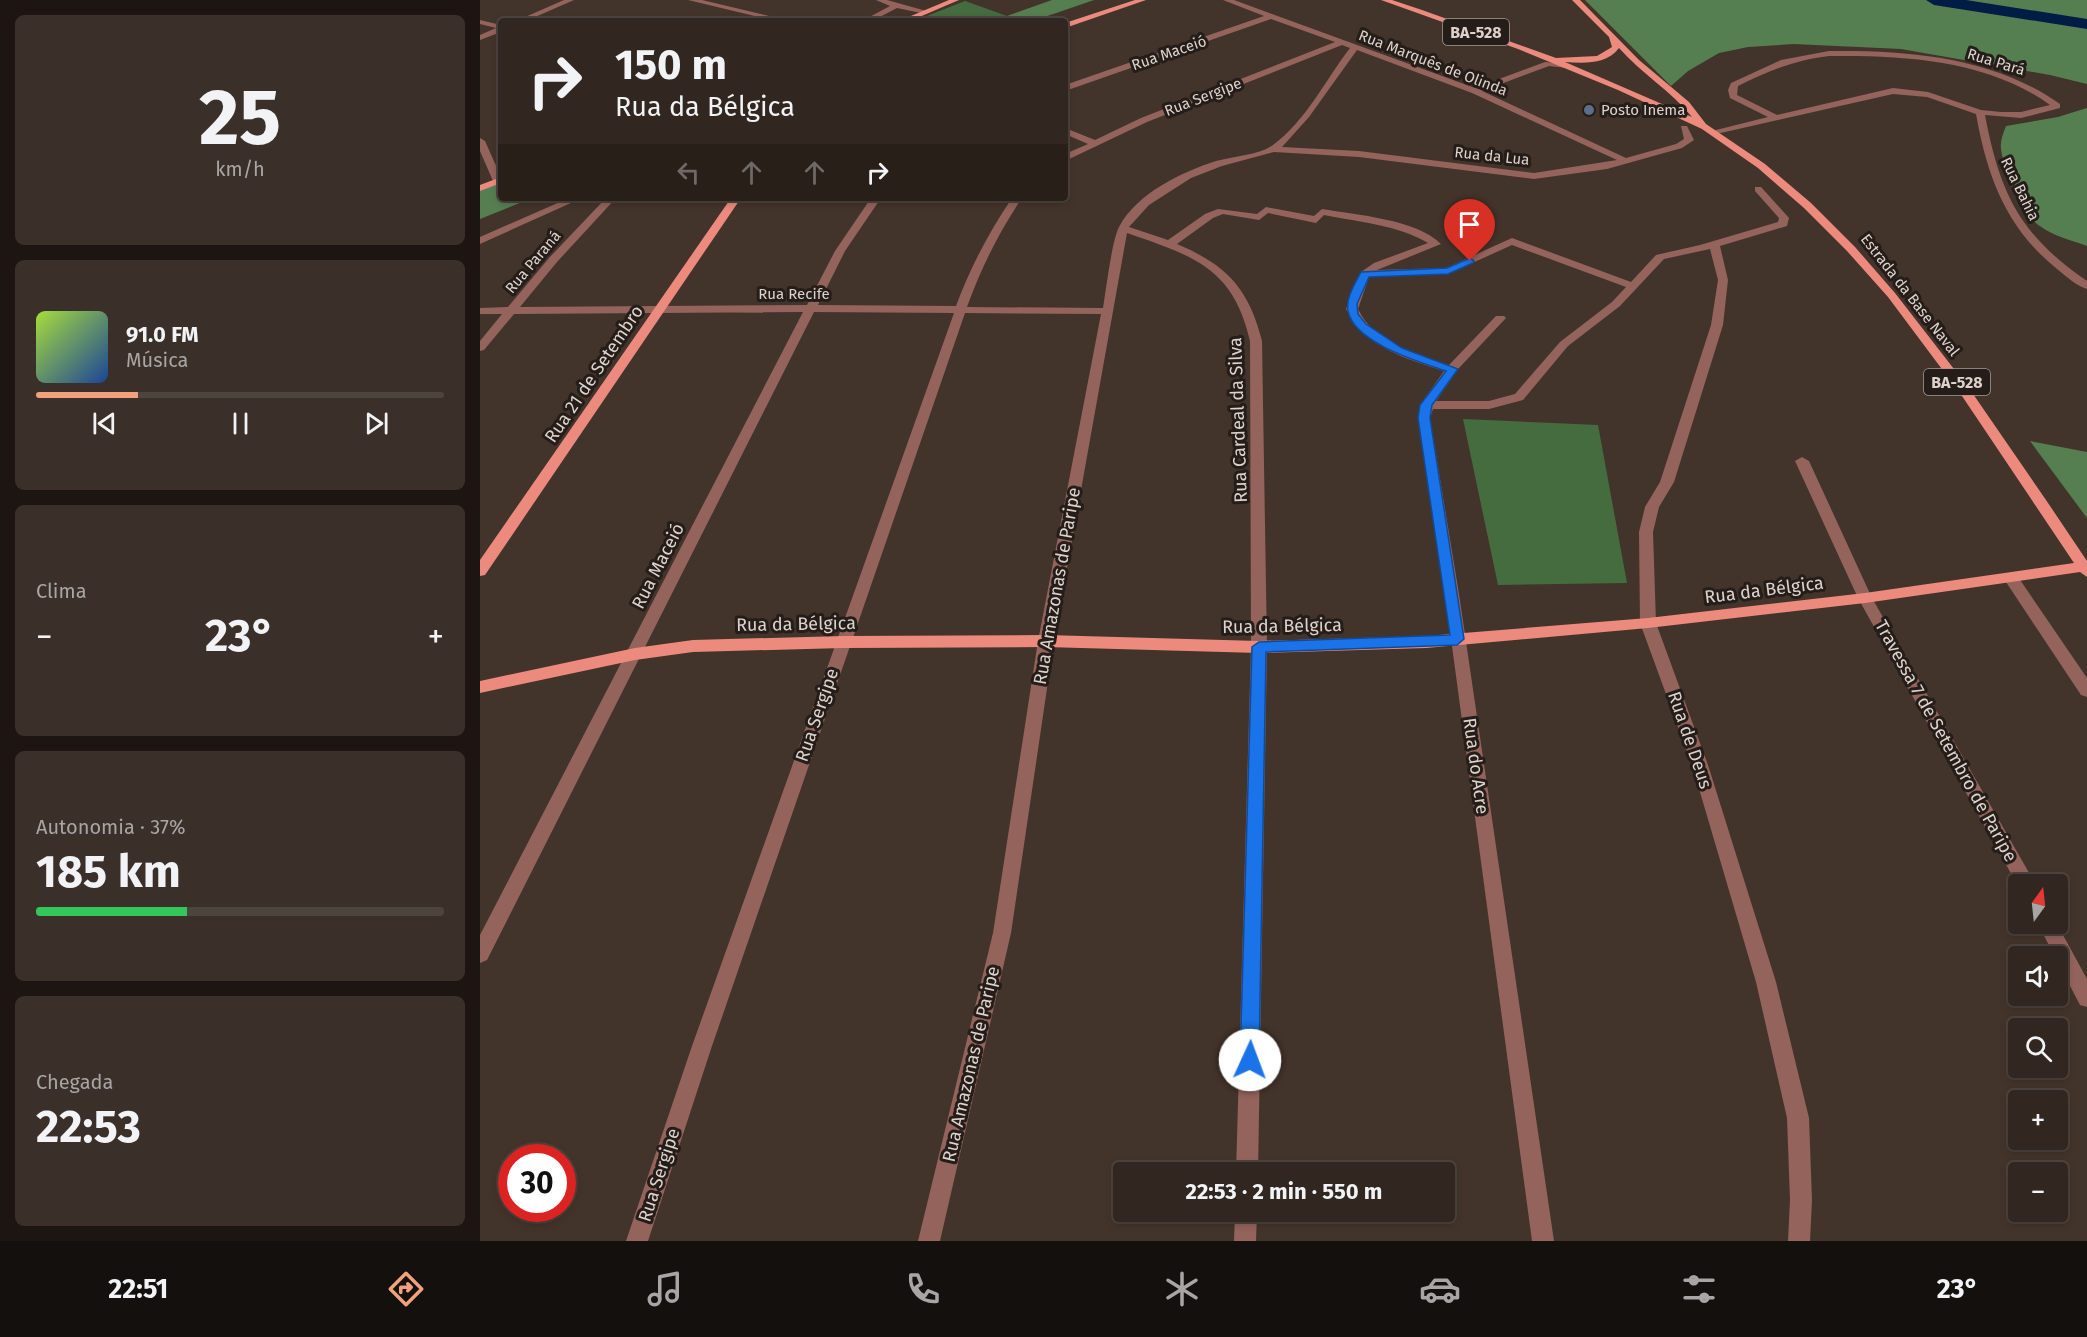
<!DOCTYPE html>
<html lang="pt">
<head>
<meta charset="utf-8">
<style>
  body { margin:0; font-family:"Fira Sans",sans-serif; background:#3a2f29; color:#f1f3f6; height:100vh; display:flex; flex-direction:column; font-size:22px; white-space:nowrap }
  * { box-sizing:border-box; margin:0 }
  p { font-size:20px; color:#a8a5a5 }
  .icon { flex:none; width:33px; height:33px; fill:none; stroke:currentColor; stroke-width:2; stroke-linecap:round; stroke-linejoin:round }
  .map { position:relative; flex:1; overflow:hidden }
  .details { display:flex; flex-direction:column; gap:15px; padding:15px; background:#1c1512; width:480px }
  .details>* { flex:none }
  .guide { position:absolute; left:18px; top:18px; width:570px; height:183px; border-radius:6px; box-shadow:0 3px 9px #0003,0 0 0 2px #4d443e; background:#322720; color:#f1f3f6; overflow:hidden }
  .needle { width:39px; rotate:15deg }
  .buttons { position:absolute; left:1528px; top:874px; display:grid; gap:12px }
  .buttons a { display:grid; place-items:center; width:60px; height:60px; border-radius:6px; background:#322720; box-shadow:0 3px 9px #0003,0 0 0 2px #4d443e; font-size:30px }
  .speed { position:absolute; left:18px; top:1144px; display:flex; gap:12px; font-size:30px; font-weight:700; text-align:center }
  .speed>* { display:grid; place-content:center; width:78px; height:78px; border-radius:50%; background:#322720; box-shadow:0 3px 9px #0003,0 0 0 2px #4d443e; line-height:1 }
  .speed .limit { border:9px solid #d22; background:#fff; color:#111 }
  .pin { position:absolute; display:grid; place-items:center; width:51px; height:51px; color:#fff; margin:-62px -26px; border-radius:50% 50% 50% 0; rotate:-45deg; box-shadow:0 0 6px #0007 }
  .pin .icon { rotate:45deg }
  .me { position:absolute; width:66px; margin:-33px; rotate:2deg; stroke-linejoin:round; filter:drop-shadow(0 0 4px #0008) }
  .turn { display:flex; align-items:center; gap:21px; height:126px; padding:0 18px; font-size:27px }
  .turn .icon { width:78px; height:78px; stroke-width:2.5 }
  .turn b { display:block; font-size:42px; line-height:51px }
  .lanes { display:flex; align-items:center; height:57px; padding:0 18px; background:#0003; justify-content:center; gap:30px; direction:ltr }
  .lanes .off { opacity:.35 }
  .big { font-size:45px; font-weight:700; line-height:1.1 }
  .details .widget { flex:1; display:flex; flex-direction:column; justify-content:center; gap:9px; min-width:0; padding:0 21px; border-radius:9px; background:#3a2f29 }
  .details .dial { align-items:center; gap:0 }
  .dial b { font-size:78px; line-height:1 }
  .song { display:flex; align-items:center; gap:18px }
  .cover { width:72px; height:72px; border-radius:9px; background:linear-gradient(135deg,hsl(80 70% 55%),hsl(220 70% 35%)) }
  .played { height:6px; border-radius:3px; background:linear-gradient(90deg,#f1a17c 25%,#4d443e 25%) }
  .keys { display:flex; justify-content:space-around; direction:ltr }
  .heat { display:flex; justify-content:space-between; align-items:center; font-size:33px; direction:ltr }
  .charge { height:9px; border-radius:4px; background:linear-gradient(90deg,#34c759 37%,#4d443e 0) }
  .trip { position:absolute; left:633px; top:1162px; width:342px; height:60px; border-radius:6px; background:#322720; box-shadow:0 3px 9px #0003,0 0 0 2px #4d443e; font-weight:700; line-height:60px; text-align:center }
  .menu { display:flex; height:96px; justify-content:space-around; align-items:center; background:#14100d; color:#a8a5a5 }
  .menu .icon { width:42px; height:42px }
  .menu .selected { color:#f1a17c }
  .menu b { font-size:27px; color:#f1f3f6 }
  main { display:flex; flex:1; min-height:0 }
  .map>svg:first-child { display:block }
</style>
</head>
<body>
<main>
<section class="details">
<div class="widget dial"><b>25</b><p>km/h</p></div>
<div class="widget">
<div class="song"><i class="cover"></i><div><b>91.0 FM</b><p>Música</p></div></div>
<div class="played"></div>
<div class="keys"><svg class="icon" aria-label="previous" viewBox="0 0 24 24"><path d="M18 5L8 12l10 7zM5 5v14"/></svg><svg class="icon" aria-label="pause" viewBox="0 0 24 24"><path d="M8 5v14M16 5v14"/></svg><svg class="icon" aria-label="next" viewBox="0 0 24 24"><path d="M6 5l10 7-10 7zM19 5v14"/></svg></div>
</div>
<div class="widget"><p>Clima</p>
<div class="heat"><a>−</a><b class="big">23°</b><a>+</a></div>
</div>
<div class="widget"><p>Autonomia · 37%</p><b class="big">185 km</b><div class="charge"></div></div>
<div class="widget"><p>Chegada</p><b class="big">22:53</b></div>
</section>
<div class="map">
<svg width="1607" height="1241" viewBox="0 0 1607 1241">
  <rect width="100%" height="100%" fill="#43342b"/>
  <!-- green -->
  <g fill="#446c3f">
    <path d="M 485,1 L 527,16 L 513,21 L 434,21 Z"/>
    <path d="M 983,419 L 1118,425 L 1147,583 L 1018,585 Z"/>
  </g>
  <!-- forest -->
  <g fill="#567f51">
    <path d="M 572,0 L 614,0 L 553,21 L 513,21 Z"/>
    <path d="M 1105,0 L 1607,0 L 1607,84 L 1570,75 L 1421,49 L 1314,44 L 1268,47 L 1239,53 L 1208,71 L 1191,86 Z"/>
    <path d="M 1607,108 L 1607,246 C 1591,240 1573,236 1560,226 C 1540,213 1524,172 1521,149 C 1520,141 1523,134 1526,126 L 1578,117 Z"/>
    <path d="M 21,180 L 21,198 L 52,198 L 0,219 L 0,188 Z"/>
    <path d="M 1550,441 L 1607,452 L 1607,518 Z"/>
  </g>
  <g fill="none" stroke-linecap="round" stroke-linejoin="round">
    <!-- river -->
    <path fill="#011d45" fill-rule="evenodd" d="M 1446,0 L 1486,0 L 1607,19 L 1607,29 L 1454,5 Z"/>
    <!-- minor -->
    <g fill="#94635c" fill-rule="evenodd">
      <path d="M 84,0 L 94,0 L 46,21 L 36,21 Z"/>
      <path d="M 208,0 L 222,0 L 310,21 L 296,21 Z"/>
      <path d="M 396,0 L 407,0 L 450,12 L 446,14 L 417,8 L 392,21 L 382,21 L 410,6 Z"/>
      <path d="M 743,0 L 754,0 L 995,88 L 1065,62 L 1090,64 L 1091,66 L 1087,68 L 1069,66 L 1002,91 L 1146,158 L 1196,144 L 1204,139 L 1201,126 L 1207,126 L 1214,140 L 1202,148 L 1127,169 L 1054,179 L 879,157 L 794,152 L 742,166 L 711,178 L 669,205 L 649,227 L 688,240 L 725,214 L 738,209 L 777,214 L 786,207 L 834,216 L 842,209 C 876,215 936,219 961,244 L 897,270 L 966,268 L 1032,238 L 1151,282 L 1176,255 L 1220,245 L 1298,222 L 1299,218 L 1275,191 L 1275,187 L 1281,187 L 1309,218 L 1307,226 L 1240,246 L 1248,280 L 1243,325 L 1194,482 L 1179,507 L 1173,532 L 1176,623 L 1228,765 L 1296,982 L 1329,1118 L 1332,1200 L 1330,1241 L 1308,1241 L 1310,1200 L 1307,1118 L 1276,982 L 1212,765 L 1160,623 L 1159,532 L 1165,507 L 1180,482 L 1231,325 L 1238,280 L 1230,249 L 1184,259 L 1140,306 L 1088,346 L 1043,400 L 1009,409 L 953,409 L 950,418 L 979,594 L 1074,1241 L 1052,1241 L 965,594 L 938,418 L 940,405 L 964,371 C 927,359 884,347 866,309 L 881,272 L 894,263 L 948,243 C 918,225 879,222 844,215 L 836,223 L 788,213 L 779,220 L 743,214 L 733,218 L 697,244 C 747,265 769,289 782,341 L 787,647 L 778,1173 L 756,1173 L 771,647 L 770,341 C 753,267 713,256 647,233 L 574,641 L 531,933 L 460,1241 L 438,1241 L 513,933 L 558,641 L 621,314 L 485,313 L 232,1046 L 168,1241 L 146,1241 L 212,1046 L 474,313 L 334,312 L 7,960 L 0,963 L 0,935 L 323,312 L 34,314 L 4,350 L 0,351 L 0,341 L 22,314 L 0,314 L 0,308 L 28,307 L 69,258 L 126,198 L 136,198 L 77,262 L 40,307 L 327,305 L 355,251 L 391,198 L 401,198 L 365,251 L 338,305 L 476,306 C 490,268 509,232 532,198 L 542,198 C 519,232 501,268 487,307 L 623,308 C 626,290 632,240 639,227 C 657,193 702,172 736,161 C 754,156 779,155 793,145 C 826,121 846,79 870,48 L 862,45 L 667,122 L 585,161 L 585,154 L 608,144 L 585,134 L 585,128 L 615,140 L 661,118 L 855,42 L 791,19 L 585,91 L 585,85 L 784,16 ZM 877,50 L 992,93 L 1137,160 L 1054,173 L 879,151 L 802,147 L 829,117 ZM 1032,245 L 1146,287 L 1132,302 L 1080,342 L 1035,394 L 1009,401 L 956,401 L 979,368 L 1026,318 L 1024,316 L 1016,316 L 969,365 C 936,354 894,343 878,309 L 889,277 L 968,274 Z"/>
      <path d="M 0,20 L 21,25 L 21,32 L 0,40 L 0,35 L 16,28 L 0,24 Z"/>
      <path d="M 1349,51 C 1428,50 1514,57 1580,104 L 1580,108 L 1541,118 L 1505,115 C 1520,194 1540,235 1607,281 L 1607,289 C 1596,286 1586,276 1577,269 C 1526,228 1507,176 1496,114 L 1447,97 L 1413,94 L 1232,135 L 1228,132 L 1288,117 L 1250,98 L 1248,90 L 1251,83 L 1301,60 ZM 1349,56 C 1424,55 1508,60 1570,105 L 1541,112 L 1521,112 L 1501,110 L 1448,92 L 1413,88 L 1297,115 L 1257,95 L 1258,86 C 1288,71 1315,60 1349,56 Z"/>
      <path d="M 0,138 L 5,141 L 21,177 L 21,183 L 13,181 L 0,151 Z"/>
      <path d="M 89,198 L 102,198 L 0,244 L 0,237 Z"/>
      <path d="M 1322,457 L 1329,461 L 1392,598 L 1556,885 L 1539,885 L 1539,888 L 1378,598 L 1315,461 Z"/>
      <path d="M 1531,573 L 1536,574 L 1607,678 L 1607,697 L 1601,695 L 1526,582 L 1524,578 Z"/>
      <path d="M 1558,924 L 1577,924 L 1607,979 L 1607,1007 L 1600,1005 L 1578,963 L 1578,957 L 1575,957 Z"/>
      <path d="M 755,1212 L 777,1212 L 776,1241 L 754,1241 Z"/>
    </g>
    <!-- major -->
    <g fill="#ed8a7e" fill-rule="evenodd">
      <path d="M 469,0 L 479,0 L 430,21 L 419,21 Z"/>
      <path d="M 655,0 L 666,0 L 585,28 L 585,23 Z"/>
      <path d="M 901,0 L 912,0 L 942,10 L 1076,58 L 1117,56 L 1132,47 L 1129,37 L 1092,0 L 1100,0 L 1159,60 L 1209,102 L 1226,124 L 1285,164 L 1331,203 L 1375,247 L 1415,293 L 1491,391 L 1566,500 L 1607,561 L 1607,577 L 1600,572 L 1385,603 L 1168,628 L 946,648 L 779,653 L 566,647 L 363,648 L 213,652 L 155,660 L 0,693 L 0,681 L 155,648 L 213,640 L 363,636 L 566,635 L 779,641 L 946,636 L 1168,618 L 1385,593 L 1594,563 L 1482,396 L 1408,297 L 1367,251 L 1324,208 L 1278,168 L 1222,129 L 1138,90 L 1038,49 ZM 1139,48 C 1161,73 1191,91 1212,117 L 1085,62 C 1104,63 1126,65 1139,48 Z"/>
      <path d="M 21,177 L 21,183 L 0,191 L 0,185 Z"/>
      <path d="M 251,198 L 261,198 L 5,575 L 0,576 L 0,560 Z"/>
    </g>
  </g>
  <!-- route -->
  <path fill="#1a73e8" stroke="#114b97" stroke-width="1.5" d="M 990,258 L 994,261 L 993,263 L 968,274 L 889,277 L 877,304 L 878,314 L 886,324 L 922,348 L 978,369 L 952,405 L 950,418 L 984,639 L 977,645 L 786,652 L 779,1060 L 776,1066 L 770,1069 L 763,1066 L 760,1060 L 772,647 L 779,642 L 970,635 L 938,418 L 940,405 L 966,371 C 940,362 874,343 868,311 C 865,299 876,282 881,272 L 967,268 Z"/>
  <!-- markers -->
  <circle fill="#5c6f8a" stroke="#241d19" stroke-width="2" cx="1109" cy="110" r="6"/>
  <g text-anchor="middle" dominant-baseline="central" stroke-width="6" stroke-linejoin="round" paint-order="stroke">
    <!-- far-street labels -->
    <g font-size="15" fill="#ddd3cd" stroke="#241d19">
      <text transform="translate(689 53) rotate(-19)">Rua Maceió</text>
      <text transform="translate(1516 62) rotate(17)">Rua Pará</text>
      <text transform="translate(953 63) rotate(21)">Rua Marquês de Olinda</text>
      <text transform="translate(723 97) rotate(-21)">Rua Sergipe</text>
      <text transform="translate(1012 156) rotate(6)">Rua da Lua</text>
      <text transform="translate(1540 189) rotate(64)">Rua Bahia</text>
      <text transform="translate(53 262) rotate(-50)">Rua Paraná</text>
      <text x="314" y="294">Rua Recife</text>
      <text transform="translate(1430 295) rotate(52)">Estrada da Base Naval</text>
    </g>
    <!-- far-poi labels -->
    <g font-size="15" fill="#ddd3cd" stroke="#241d19" text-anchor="start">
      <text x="1121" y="110">Posto Inema</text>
    </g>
    <!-- shield labels -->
    <g fill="#241d19" stroke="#a69c97" stroke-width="1.5">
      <rect x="963" y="19" width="66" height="26" rx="4.5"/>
      <rect x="1444" y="369" width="66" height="26" rx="4.5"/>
    </g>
    <g font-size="16" font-weight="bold" fill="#ddd3cd">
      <text x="996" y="32">BA-528</text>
      <text x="1477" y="382">BA-528</text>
    </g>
    <!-- street labels -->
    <g font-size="18" fill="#ddd3cd" stroke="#241d19">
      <text transform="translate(114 374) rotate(-56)">Rua 21 de Setembro</text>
      <text transform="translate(758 420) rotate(-92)">Rua Cardeal da Silva</text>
      <text transform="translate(178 566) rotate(-63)">Rua Maceió</text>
      <text transform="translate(577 586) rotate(-80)">Rua Amazonas de Paripe</text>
      <text transform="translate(1284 590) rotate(-7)">Rua da Bélgica</text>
      <text transform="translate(316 624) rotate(-1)">Rua da Bélgica</text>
      <text transform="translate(802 626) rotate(-1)">Rua da Bélgica</text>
      <text transform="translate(337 715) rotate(-71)">Rua Sergipe</text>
      <text transform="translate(1210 740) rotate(71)">Rua de Deus</text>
      <text transform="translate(1466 741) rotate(61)">Travessa 7 de Setembro de Paripe</text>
      <text transform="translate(996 766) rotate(82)">Rua do Acre</text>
      <text transform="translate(491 1064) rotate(-77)">Rua Amazonas de Paripe</text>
      <text transform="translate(179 1175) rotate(-72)">Rua Sergipe</text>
    </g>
  </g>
</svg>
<div class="buttons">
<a><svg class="needle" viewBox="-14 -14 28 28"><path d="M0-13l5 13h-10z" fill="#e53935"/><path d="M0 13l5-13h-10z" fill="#a8a5a5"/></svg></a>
<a><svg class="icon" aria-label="sound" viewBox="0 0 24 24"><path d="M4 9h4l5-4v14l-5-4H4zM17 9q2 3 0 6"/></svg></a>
<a><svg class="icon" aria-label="search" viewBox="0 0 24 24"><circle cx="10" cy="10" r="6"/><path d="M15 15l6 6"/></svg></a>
<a>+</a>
<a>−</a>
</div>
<div class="speed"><div class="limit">30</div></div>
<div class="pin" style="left:990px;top:261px;background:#d93025"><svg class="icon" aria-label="arrive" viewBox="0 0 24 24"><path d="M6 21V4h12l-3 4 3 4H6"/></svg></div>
<svg class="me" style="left:770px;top:1060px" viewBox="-20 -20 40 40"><circle r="19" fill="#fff"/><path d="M0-13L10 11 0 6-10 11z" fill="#1a73e8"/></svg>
<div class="trip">22:53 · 2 min · 550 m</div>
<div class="guide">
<div class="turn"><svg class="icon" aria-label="right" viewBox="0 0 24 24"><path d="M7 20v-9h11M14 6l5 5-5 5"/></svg><div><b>150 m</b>Rua da Bélgica</div></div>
<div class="lanes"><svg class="icon off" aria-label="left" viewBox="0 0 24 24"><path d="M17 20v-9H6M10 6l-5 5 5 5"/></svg><svg class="icon off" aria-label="ahead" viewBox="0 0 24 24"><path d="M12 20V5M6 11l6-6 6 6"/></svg><svg class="icon off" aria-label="ahead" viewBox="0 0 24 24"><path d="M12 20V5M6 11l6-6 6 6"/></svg><svg class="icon" aria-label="right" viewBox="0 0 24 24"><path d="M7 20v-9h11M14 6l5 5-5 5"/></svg></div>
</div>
</div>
</main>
<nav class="menu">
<b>22:51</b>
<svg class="icon selected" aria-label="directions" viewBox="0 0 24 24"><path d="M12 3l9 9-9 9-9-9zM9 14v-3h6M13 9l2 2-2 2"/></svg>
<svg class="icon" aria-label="music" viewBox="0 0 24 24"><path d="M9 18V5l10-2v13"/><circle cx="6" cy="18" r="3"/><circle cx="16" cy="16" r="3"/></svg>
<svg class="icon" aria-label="phone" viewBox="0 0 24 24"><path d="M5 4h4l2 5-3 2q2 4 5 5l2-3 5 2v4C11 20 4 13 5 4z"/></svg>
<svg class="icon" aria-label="climate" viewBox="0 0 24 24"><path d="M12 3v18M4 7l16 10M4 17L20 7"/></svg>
<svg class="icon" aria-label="car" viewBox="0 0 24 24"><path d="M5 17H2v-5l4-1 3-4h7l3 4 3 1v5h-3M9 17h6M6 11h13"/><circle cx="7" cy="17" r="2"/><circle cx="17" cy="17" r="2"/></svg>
<svg class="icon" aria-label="filters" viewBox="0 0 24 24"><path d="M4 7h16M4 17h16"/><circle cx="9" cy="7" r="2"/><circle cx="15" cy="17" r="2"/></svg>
<b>23°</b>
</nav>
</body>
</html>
